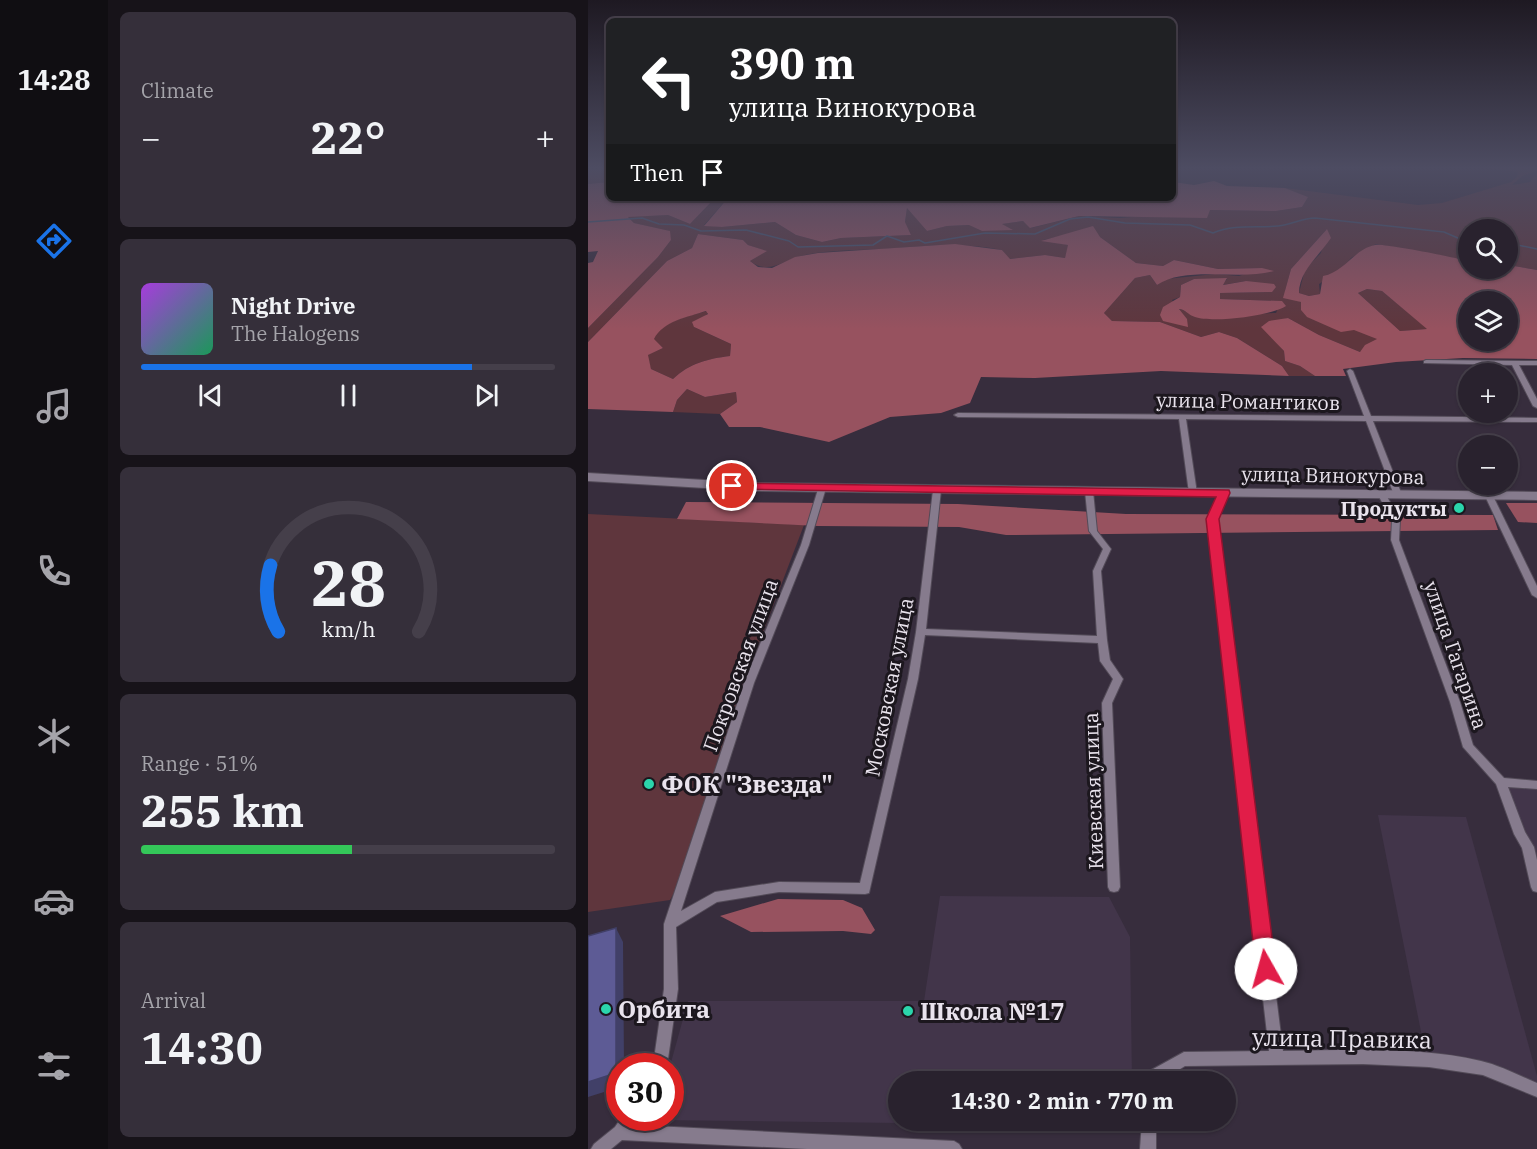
<!DOCTYPE html>
<html lang="en">
<head>
<meta charset="utf-8">
<style>
  body { margin:0; font-family:"IBM Plex Serif",serif; background:#352f3a; color:#f1f3f6; height:100vh; display:flex; flex-direction:column; font-size:22px; white-space:nowrap }
  * { box-sizing:border-box; margin:0 }
  p { font-size:20px; color:#a5a4aa }
  .icon { flex:none; width:33px; height:33px; fill:none; stroke:currentColor; stroke-width:2; stroke-linecap:round; stroke-linejoin:round }
  .map { position:relative; flex:1; overflow:hidden }
  .side { display:flex; flex-direction:column; gap:12px; padding:12px; background:#171319; width:480px }
  .side>* { flex:none }
  .banner { position:absolute; left:18px; top:18px; width:570px; height:183px; border-radius:9px; box-shadow:0 2px 4px #0004,0 0 0 2px #453f4a; background:#202124; color:#fff; overflow:hidden }
  .fabs { position:absolute; left:870px; top:219px; display:grid; gap:12px }
  .fabs a { display:grid; place-items:center; width:60px; height:60px; border-radius:50%; background:#29222e; box-shadow:0 2px 4px #0004,0 0 0 2px #453f4a; font-size:30px }
  .speed { position:absolute; left:18px; top:1053px; display:flex; gap:12px; font-size:30px; font-weight:700; text-align:center }
  .speed>* { display:grid; place-content:center; width:78px; height:78px; border-radius:50%; background:#29222e; box-shadow:0 2px 4px #0004,0 0 0 2px #453f4a; line-height:1 }
  .speed .limit { border:9px solid #d22; background:#fff; color:#111 }
  .pin { position:absolute; display:grid; place-items:center; width:51px; height:51px; color:#fff; margin:-26px; border:3px solid #fff; border-radius:50%; box-shadow:0 2px 6px #0007 }
  .me { position:absolute; width:66px; margin:-33px; rotate:353deg; stroke-linejoin:round; filter:drop-shadow(0 0 4px #0008) }
  .turn { display:flex; align-items:center; gap:21px; height:126px; padding:0 24px; font-size:27px }
  .turn .icon { width:78px; height:78px; stroke-width:2.5 }
  .turn b { display:block; font-size:42px; line-height:51px }
  .then { display:flex; align-items:center; height:57px; padding:0 24px; background:#0003; gap:12px; font-size:22px }
  .big { font-size:45px; font-weight:700; line-height:1.1 }
  .side .tile { flex:1; display:flex; flex-direction:column; justify-content:center; gap:9px; min-width:0; padding:0 21px; border-radius:9px; background:#352f3a }
  .side .dial { align-items:center; gap:0 }
  .dial svg { height:156px; overflow:visible; fill:none; stroke:#453f4a; stroke-width:7; stroke-linecap:round; text-anchor:middle }
  .dial text { fill:#f1f3f6; stroke:none }
  .song { display:flex; align-items:center; gap:18px }
  .cover { width:72px; height:72px; border-radius:9px; background:linear-gradient(135deg,hsl(280 70% 55%),hsl(150 70% 35%)) }
  .played { height:6px; border-radius:3px; background:linear-gradient(90deg,#1a73e8 80%,#453f4a 80%) }
  .keys { display:flex; justify-content:space-around; direction:ltr }
  .heat { display:flex; justify-content:space-between; align-items:center; font-size:33px; direction:ltr }
  .charge { height:9px; border-radius:4px; background:linear-gradient(90deg,#34c759 51%,#453f4a 0) }
  .trip { position:absolute; left:300px; top:1071px; width:348px; height:60px; border-radius:30px; background:#29222e; box-shadow:0 2px 4px #0004,0 0 0 2px #453f4a; font-weight:700; line-height:60px; text-align:center }
  main { display:flex; flex:1; min-height:0 }
  .tabs { display:flex; flex-direction:column; width:108px; justify-content:space-around; align-items:center; background:#100e12; color:#a5a4aa }
  .tabs .icon { width:42px; height:42px }
  .tabs .selected { color:#1a73e8 }
  .tabs b { font-size:27px; color:#f1f3f6 }
  .map>svg:first-child { display:block }
</style>
</head>
<body>
<main>
<nav class="tabs">
<b>14:28</b>
<svg class="icon selected" aria-label="directions" viewBox="0 0 24 24"><path d="M12 3l9 9-9 9-9-9zM9 14v-3h6M13 9l2 2-2 2"/></svg>
<svg class="icon" aria-label="music" viewBox="0 0 24 24"><path d="M9 18V5l10-2v13"/><circle cx="6" cy="18" r="3"/><circle cx="16" cy="16" r="3"/></svg>
<svg class="icon" aria-label="phone" viewBox="0 0 24 24"><path d="M5 4h4l2 5-3 2q2 4 5 5l2-3 5 2v4C11 20 4 13 5 4z"/></svg>
<svg class="icon" aria-label="climate" viewBox="0 0 24 24"><path d="M12 3v18M4 7l16 10M4 17L20 7"/></svg>
<svg class="icon" aria-label="car" viewBox="0 0 24 24"><path d="M5 17H2v-5l4-1 3-4h7l3 4 3 1v5h-3M9 17h6M6 11h13"/><circle cx="7" cy="17" r="2"/><circle cx="17" cy="17" r="2"/></svg>
<svg class="icon" aria-label="filters" viewBox="0 0 24 24"><path d="M4 7h16M4 17h16"/><circle cx="9" cy="7" r="2"/><circle cx="15" cy="17" r="2"/></svg>
</nav>
<section class="side">
<div class="tile"><p>Climate</p>
<div class="heat"><a>−</a><b class="big">22°</b><a>+</a></div>
</div>
<div class="tile">
<div class="song"><i class="cover"></i><div><b>Night Drive</b><p>The Halogens</p></div></div>
<div class="played"></div>
<div class="keys"><svg class="icon" aria-label="previous" viewBox="0 0 24 24"><path d="M18 5L8 12l10 7zM5 5v14"/></svg><svg class="icon" aria-label="pause" viewBox="0 0 24 24"><path d="M8 5v14M16 5v14"/></svg><svg class="icon" aria-label="next" viewBox="0 0 24 24"><path d="M6 5l10 7-10 7zM19 5v14"/></svg></div>
</div>
<div class="tile dial"><svg viewBox="0 0 100 80">
<path d="M14 69A42 42 0 1 1 86 69"/>
<path d="M14 69A42 42 0 0 1 10 35" stroke="#1a73e8"/>
<text x="50" y="56" font-size="32" font-weight="700">28</text>
<text x="50" y="72" font-size="11">km/h</text>
</svg></div>
<div class="tile"><p>Range · 51%</p><b class="big">255 km</b><div class="charge"></div></div>
<div class="tile"><p>Arrival</p><b class="big">14:30</b></div>
</section>
<div class="map">
<svg width="949" height="1149" viewBox="0 0 949 1149">
  <rect width="100%" height="100%" fill="#372d3d"/>
  <!-- built -->
  <g fill="#42354a">
    <path d="M 913,782 L 949,786 L 949,887 Z"/>
    <path d="M 790,815 L 878,817 L 949,1076 L 949,1087 L 838,1057 Z"/>
    <path d="M 352,896 L 521,897 L 542,937 L 544,1081 L 310,1082 L 310,1120 L 544,1120 L 544,1126 L 68,1120 L 82,1118 L 82,1066 L 100,1001 L 336,1001 Z"/>
  </g>
  <!-- green -->
  <g fill="#5f363d" fill-rule="evenodd">
    <path d="M 21,168 L 21,182 L 0,184 L 0,169 Z"/>
    <path d="M 900,168 L 949,168 L 949,171 L 934,176 L 924,185 L 942,182 L 949,173 L 949,270 L 920,265 L 920,230 L 880,230 L 880,264 L 871,259 L 788,244 L 763,258 L 753,270 L 731,284 L 732,294 L 721,296 L 711,293 L 717,269 L 733,253 L 738,230 L 703,269 L 697,291 L 713,302 L 790,339 L 772,352 L 731,335 L 700,318 L 674,326 L 696,351 L 697,361 L 712,366 L 727,376 L 701,376 L 694,366 L 649,338 L 631,332 L 613,337 L 572,322 L 524,321 L 516,313 L 547,278 L 562,275 L 569,285 L 578,279 L 627,274 L 651,276 L 674,268 L 630,269 L 586,260 L 575,266 L 548,263 L 512,237 L 486,233 L 455,240 L 481,245 L 477,258 L 457,255 L 421,259 L 414,250 C 375,242 335,246 295,249 C 269,250 242,250 217,255 C 197,259 181,276 162,261 L 178,251 L 160,245 L 155,240 L 110,234 L 104,248 L 79,261 L 0,342 L 0,328 L 70,257 L 83,240 L 81,231 L 46,223 L 39,216 L 80,215 L 102,224 L 127,198 L 140,198 L 116,225 L 134,227 L 187,222 L 208,235 L 234,242 L 253,238 L 323,235 L 317,223 L 319,207 L 339,231 L 359,226 L 382,225 L 394,231 L 423,229 L 413,224 L 435,221 L 443,228 L 491,216 L 532,218 L 622,210 L 688,211 L 714,207 L 719,197 L 697,188 L 830,205 L 854,203 L 923,182 L 929,177 L 930,172 ZM 606,279 L 639,279 L 634,285 L 658,281 L 684,292 L 632,293 L 632,299 L 693,301 L 688,313 C 654,313 625,328 593,309 L 590,310 L 584,300 L 592,297 L 593,285 Z"/>
    <path d="M 779,289 L 794,291 L 840,329 L 812,331 L 770,293 Z"/>
    <path d="M 119,311 L 120,313 L 106,327 L 143,344 L 142,356 C 119,359 102,363 85,379 L 63,369 L 59,355 L 75,348 L 65,339 C 75,321 99,316 119,311 Z"/>
    <path d="M 99,389 L 117,397 L 148,392 L 149,402 L 132,414 L 85,412 L 89,400 Z"/>
    <path d="M 0,514 L 216,525 L 156,682 L 86,893 L 82,900 L 0,912 Z"/>
  </g>
  <!-- forest -->
  <g fill="#97525f" fill-rule="evenodd">
    <path d="M 626,181 L 639,186 L 697,188 L 720,197 L 714,207 L 688,211 L 622,210 L 619,218 L 491,216 L 442,228 L 435,221 L 414,224 L 425,230 L 394,231 L 381,225 L 359,226 L 339,231 L 319,208 L 317,222 L 323,235 L 253,238 L 234,242 L 208,235 L 187,222 L 134,227 L 116,226 L 140,198 L 585,198 L 585,182 L 606,185 Z"/>
    <path d="M 21,182 L 21,198 L 127,198 L 102,224 L 80,215 L 40,217 L 46,223 L 82,231 L 83,240 L 70,257 L 0,328 L 0,263 L 5,262 L 10,251 L 0,252 L 0,184 Z"/>
    <path d="M 505,226 L 512,237 L 548,263 L 575,266 L 586,260 L 630,269 L 674,268 L 686,271 C 652,281 598,265 569,285 L 562,275 L 547,278 L 516,313 L 524,321 L 572,322 L 613,337 L 631,332 L 649,338 L 694,366 L 701,376 L 573,371 L 447,378 L 393,377 L 382,403 L 353,413 L 302,417 L 241,442 L 172,427 L 141,427 L 132,414 L 149,402 L 148,392 L 117,397 L 99,389 L 89,400 L 85,412 L 0,409 L 0,342 L 79,261 L 104,248 L 110,234 L 155,240 L 160,245 L 179,251 L 162,261 L 170,267 L 184,268 L 207,257 L 230,253 L 367,244 L 414,250 L 422,259 L 457,255 L 477,258 L 480,245 L 453,241 ZM 118,311 L 120,314 L 104,322 L 106,327 L 143,344 L 142,356 C 119,359 102,363 85,379 L 63,369 L 60,355 L 75,348 L 66,339 C 75,321 100,317 118,311 Z"/>
    <path d="M 739,229 L 743,238 C 731,256 711,271 711,293 L 721,296 L 732,294 L 735,276 C 757,272 766,249 787,245 C 794,243 859,256 871,259 L 880,264 L 880,268 L 920,268 L 920,265 L 949,270 L 949,359 L 875,358 L 808,362 L 755,369 L 758,376 L 727,376 L 712,366 L 697,361 L 696,351 L 673,327 L 681,321 L 700,318 L 731,335 L 772,352 L 777,345 L 789,339 L 766,330 L 753,332 L 719,317 L 713,310 L 713,302 L 695,298 L 703,269 ZM 779,289 L 794,291 L 839,329 L 812,331 L 770,293 ZM 880,302 L 920,302 L 920,340 L 880,340 Z"/>
    <path d="M 639,278 L 635,285 L 658,281 L 686,284 L 688,287 L 684,292 L 632,293 L 632,299 L 694,301 L 698,306 C 683,316 625,323 607,317 C 600,315 597,309 591,309 L 599,319 L 600,327 L 575,321 L 572,315 L 575,307 L 592,297 L 593,285 L 606,279 Z"/>
    <path d="M 98,502 L 370,504 L 538,514 L 905,515 L 910,530 L 418,535 L 371,527 L 230,526 L 89,519 Z"/>
    <path d="M 918,503 L 949,503 L 949,523 L 930,522 Z"/>
    <path d="M 190,899 L 255,900 L 274,908 L 287,930 L 283,934 L 255,931 L 163,932 L 132,916 Z"/>
  </g>
  <g fill="none" stroke-linecap="round" stroke-linejoin="round">
    <!-- stream -->
    <g stroke="#465671" stroke-width="1.5">
      <path d="M 0,222 L 54,218 L 71,224 L 96,225 L 113,231 L 158,230 L 201,241 L 210,247 L 285,245 L 299,236 L 316,242 L 331,240 L 337,243 L 397,233 L 447,234 L 482,219 L 500,217 L 537,223 L 602,225 L 625,233 C 647,224 667,228 690,226 C 703,225 714,218 727,218 L 856,232 L 879,242 L 873,247 L 880,250"/>
      <path d="M 920,243 L 949,249"/>
    </g>
    <!-- minor casing -->
    <g stroke="#534b58" stroke-width="2">
      <g id="minor">
        <path d="M 838,360 L 949,361 L 949,365 L 931,365 L 949,399 L 949,408 L 945,406 L 924,365 L 836,363 L 836,361 Z"/>
        <path d="M 762,369 L 765,371 L 783,416 L 949,418 L 949,422 L 785,421 L 814,495 L 810,497 L 806,495 L 778,421 L 598,419 L 609,493 L 605,495 L 601,493 L 591,419 L 370,417 L 366,415 L 370,413 L 776,416 L 759,371 Z"/>
        <path d="M 231,486 L 237,486 L 238,488 L 221,545 L 166,683 L 93,911 L 127,892 L 191,882 L 272,883 L 320,679 L 328,632 L 345,490 L 349,488 L 353,490 L 338,629 L 509,636 L 505,571 L 515,549 L 501,531 L 497,491 L 501,489 L 505,491 L 509,531 L 523,549 L 513,571 L 519,640 L 522,660 L 535,679 L 524,703 L 532,887 L 530,891 L 526,892 L 522,891 L 520,887 L 514,703 L 525,679 L 512,661 L 510,643 L 337,635 L 330,679 L 281,893 L 277,894 L 191,892 L 129,902 L 88,927 L 90,989 L 79,1066 L 65,1066 L 76,989 L 76,924 L 156,683 L 213,545 Z"/>
        <path d="M 633,491 L 636,491 L 640,493 L 628,519 L 695,1051 C 760,1050 829,1046 893,1061 C 911,1065 932,1076 949,1083 L 949,1097 L 895,1075 L 841,1067 L 775,1064 L 597,1066 L 571,1082 L 556,1082 L 558,1073 L 596,1052 L 681,1051 L 620,519 Z"/>
        <path d="M 791,493 L 797,493 L 812,520 L 811,540 L 872,702 L 885,745 L 916,778 L 949,781 L 949,789 L 920,787 L 937,832 L 946,847 L 949,860 L 949,892 L 945,891 L 943,887 L 934,848 L 926,834 L 908,784 L 875,747 L 862,702 L 803,540 L 804,520 L 790,495 Z"/>
        <path d="M 898,494 L 904,494 L 905,496 L 949,586 L 949,598 L 944,595 L 897,496 Z"/>
        <path d="M 33,1118 L 49,1118 L 46,1125 L 366,1141 L 371,1144 L 374,1149 L 219,1149 L 34,1140 L 23,1149 L 3,1149 L 6,1144 L 27,1127 Z"/>
        <path d="M 554,1120 L 568,1120 L 568,1149 L 552,1149 Z"/>
      </g>
    </g>
    <!-- secondary casing -->
    <g stroke="#534b58" stroke-width="2">
      <path id="secondary" d="M 0,473 L 167,483 L 949,492 L 949,500 L 167,491 L 0,481 Z"/>
    </g>
    <!-- minor -->
    <use href="#minor" fill="#867b8d" fill-rule="evenodd"/>
    <!-- secondary -->
    <use href="#secondary" fill="#867b8d" fill-rule="evenodd"/>
  </g>
  <!-- shaded-wall -->
  <path fill="#414068" d="M 28,928 L 35,942 L 36,1066 L 32,1066 L 32,1087 L 0,1097 L 0,1082 Z"/>
  <!-- building -->
  <path fill="#5d5b95" stroke="#414068" stroke-width="1.5" d="M 28,928 L 28,1073 L 0,1082 L 0,936 Z"/>
  <!-- sky -->
  <linearGradient id="sky" x2="0" y2="1"><stop stop-color="#1e1922"/><stop offset="0.51" stop-color="#4d4c62"/><stop offset="1" stop-color="#4d4c62" stop-opacity="0"/></linearGradient>
  <rect width="949" height="329" fill="url(#sky)"/>
  <!-- route -->
  <path fill="#e11d48" stroke="#92132f" stroke-width="1.5" d="M 144,483 L 641,490 L 642,493 L 631,519 L 688,969 L 685,976 L 678,978 L 671,976 L 668,969 L 618,519 L 628,497 L 140,489 L 140,484 Z"/>
  <!-- markers -->
  <g fill="#2bd5ac" stroke="#1c171e" stroke-width="2">
    <circle cx="871" cy="508" r="6"/>
    <circle cx="61" cy="784" r="6"/>
    <circle cx="18" cy="1009" r="6"/>
    <circle cx="320" cy="1011" r="6"/>
  </g>
  <g text-anchor="middle" dominant-baseline="central" stroke-width="6" stroke-linejoin="round" paint-order="stroke">
    <!-- street labels -->
    <g font-size="20" fill="#e9e3ed" stroke="#1c171e">
      <text transform="translate(660 401) rotate(1)">улица Романтиков</text>
      <text transform="translate(745 475) rotate(1)">улица Винокурова</text>
      <text transform="translate(868 655) rotate(71)">улица Гагарина</text>
      <text transform="translate(152 665) rotate(-70)">Покровская улица</text>
      <text transform="translate(301 687) rotate(-79)">Московская улица</text>
      <text transform="translate(505 791) rotate(-92)">Киевская улица</text>
    </g>
    <!-- poi labels -->
    <g font-size="20" font-weight="bold" fill="#e9e3ed" stroke="#1c171e" text-anchor="end">
      <text x="859" y="508">Продукты</text>
    </g>
    <!-- near-poi labels -->
    <g font-size="24" font-weight="bold" fill="#e9e3ed" stroke="#1c171e" text-anchor="start">
      <text x="73" y="784">ФОК "Звезда"</text>
      <text x="30" y="1009">Орбита</text>
      <text x="332" y="1011">Школа №17</text>
    </g>
    <!-- near-street labels -->
    <g font-size="24" fill="#e9e3ed" stroke="#1c171e">
      <text transform="translate(754 1038) rotate(1)">улица Правика</text>
    </g>
  </g>
</svg>
<div class="fabs">
<a><svg class="icon" aria-label="search" viewBox="0 0 24 24"><circle cx="10" cy="10" r="6"/><path d="M15 15l6 6"/></svg></a>
<a><svg class="icon" aria-label="layers" viewBox="0 0 24 24"><path d="M12 4l9 5-9 5-9-5zM3 14l9 5 9-5"/></svg></a>
<a>+</a>
<a>−</a>
</div>
<div class="speed"><div class="limit">30</div></div>
<div class="pin" style="left:144px;top:486px;background:#d93025"><svg class="icon" aria-label="arrive" viewBox="0 0 24 24"><path d="M6 21V4h12l-3 4 3 4H6"/></svg></div>
<svg class="me" style="left:678px;top:969px" viewBox="-20 -20 40 40"><circle r="19" fill="#fff"/><path d="M0-13L10 11 0 6-10 11z" fill="#e11d48"/></svg>
<div class="trip">14:30 · 2 min · 770 m</div>
<div class="banner">
<div class="turn"><svg class="icon" aria-label="left" viewBox="0 0 24 24"><path d="M17 20v-9H6M10 6l-5 5 5 5"/></svg><div><b>390 m</b>улица Винокурова</div></div>
<div class="then">Then<svg class="icon" aria-label="arrive" viewBox="0 0 24 24"><path d="M6 21V4h12l-3 4 3 4H6"/></svg></div>
</div>
</div>
</main>
</body>
</html>
